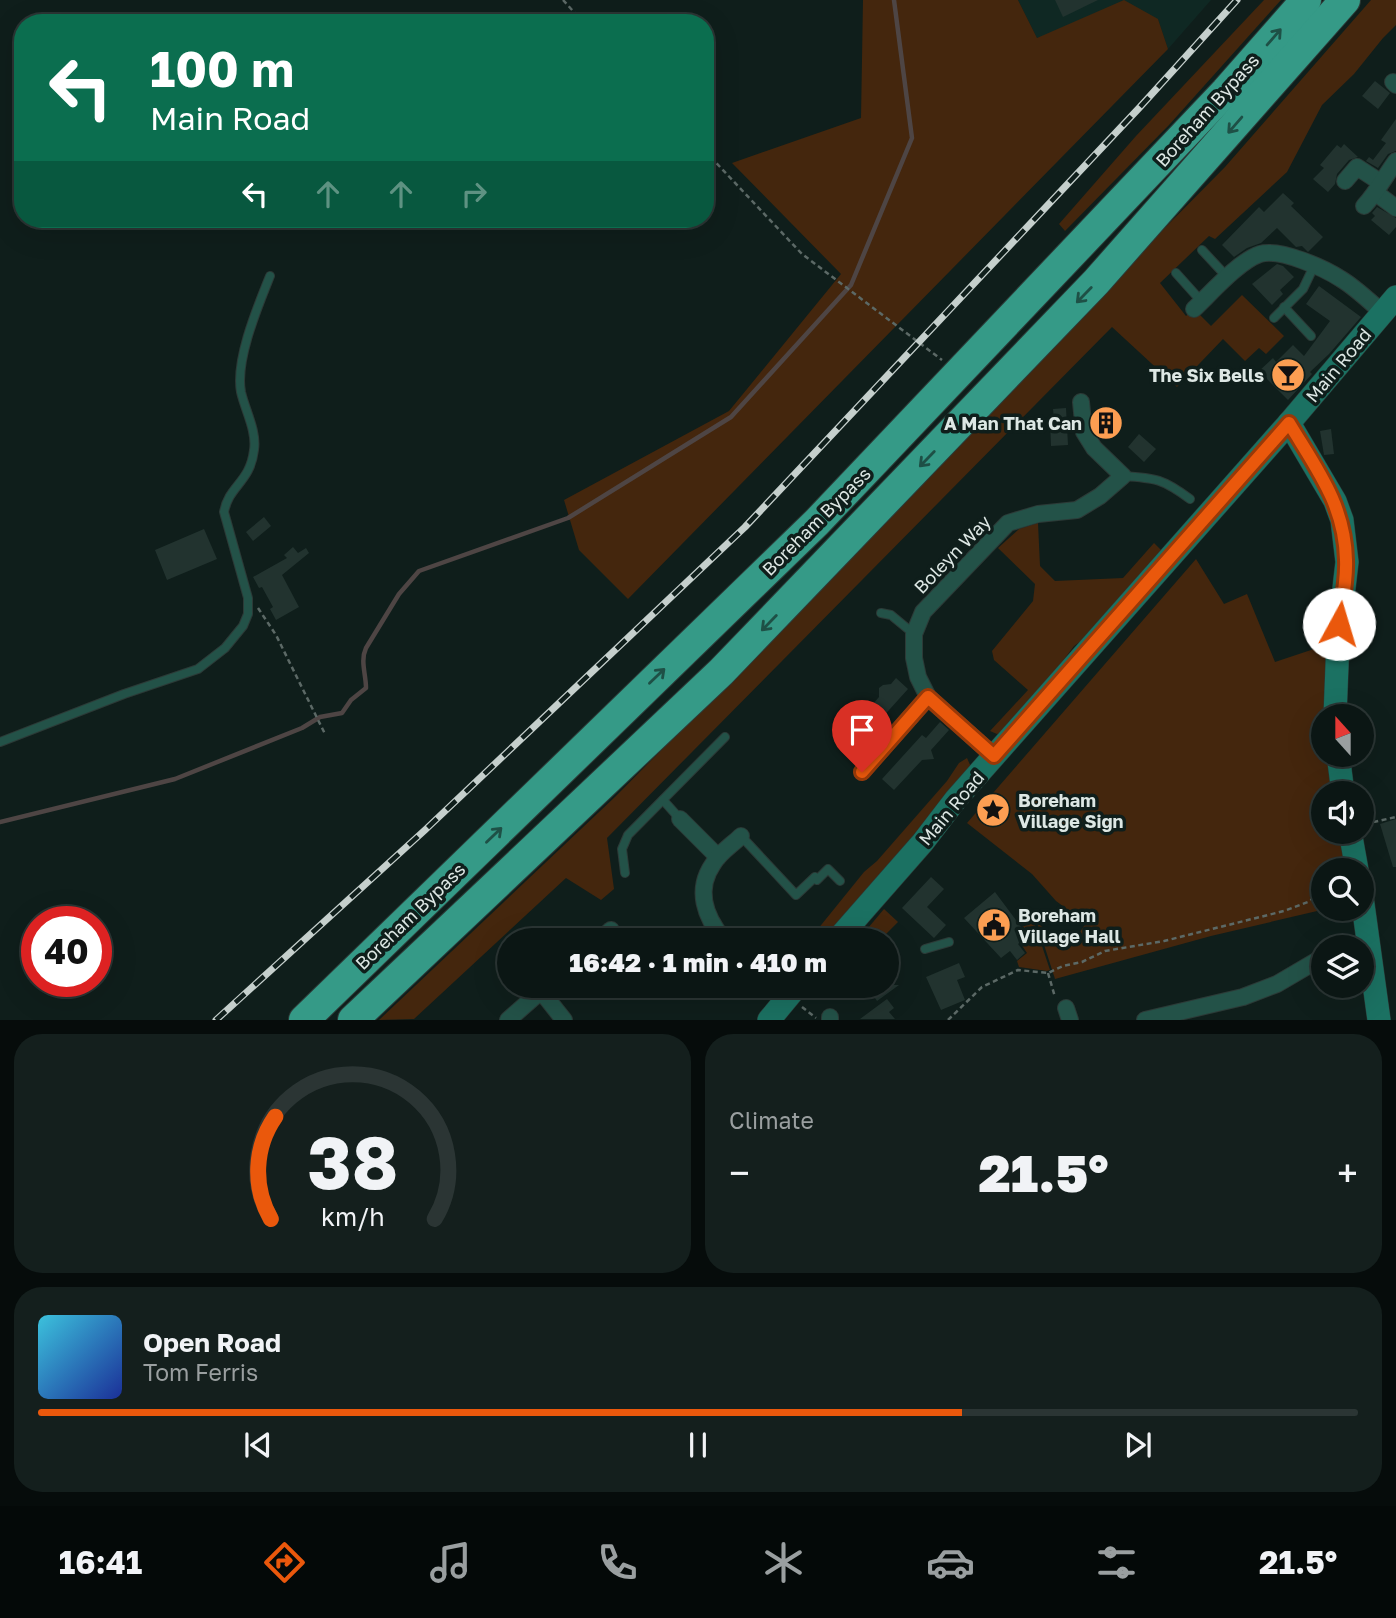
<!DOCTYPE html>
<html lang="en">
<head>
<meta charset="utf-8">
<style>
  body { margin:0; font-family:"Golos Text",sans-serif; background:#141f1d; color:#f1f3f6; height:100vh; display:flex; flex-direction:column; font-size:26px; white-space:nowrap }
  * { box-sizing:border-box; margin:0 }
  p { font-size:23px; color:#9a9fa0 }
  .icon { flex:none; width:38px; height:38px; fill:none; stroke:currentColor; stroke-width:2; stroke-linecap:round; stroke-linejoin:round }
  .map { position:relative; height:1020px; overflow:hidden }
  .panel { display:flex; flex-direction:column; gap:14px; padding:14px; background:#060c0b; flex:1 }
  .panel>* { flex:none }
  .banner { position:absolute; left:14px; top:14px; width:700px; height:214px; border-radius:28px; box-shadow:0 7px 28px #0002,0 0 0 2px #2b3534; background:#0b6e4f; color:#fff; overflow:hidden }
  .needle { width:46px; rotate:339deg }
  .controls { position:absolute; left:1311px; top:704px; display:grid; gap:14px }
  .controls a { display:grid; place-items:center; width:63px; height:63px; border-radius:50%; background:#0b1614; box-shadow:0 7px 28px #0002,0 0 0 2px #2b3534; font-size:35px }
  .speed { position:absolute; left:21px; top:906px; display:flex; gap:14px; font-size:35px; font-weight:700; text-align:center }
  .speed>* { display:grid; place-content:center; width:91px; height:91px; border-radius:50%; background:#0b1614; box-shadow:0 7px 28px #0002,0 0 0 2px #2b3534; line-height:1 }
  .speed .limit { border:10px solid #d22; background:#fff; color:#111 }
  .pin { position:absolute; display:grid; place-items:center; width:60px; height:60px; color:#fff; margin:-72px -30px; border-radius:50% 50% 50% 0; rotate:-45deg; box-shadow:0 0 7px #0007 }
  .pin .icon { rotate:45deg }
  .me { position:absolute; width:77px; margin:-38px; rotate:6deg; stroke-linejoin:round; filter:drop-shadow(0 0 5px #0008) }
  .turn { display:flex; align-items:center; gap:24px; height:147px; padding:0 21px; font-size:32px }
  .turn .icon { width:91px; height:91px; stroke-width:2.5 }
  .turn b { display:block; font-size:49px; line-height:60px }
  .lanes { display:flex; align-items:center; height:66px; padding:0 21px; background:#0003; justify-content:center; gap:35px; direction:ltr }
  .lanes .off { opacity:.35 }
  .big { font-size:52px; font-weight:800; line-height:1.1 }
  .panel .card { flex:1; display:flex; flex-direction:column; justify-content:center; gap:10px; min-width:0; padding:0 24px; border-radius:28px; background:#141f1d }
  .panel .dial { align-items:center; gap:0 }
  .dial svg { height:182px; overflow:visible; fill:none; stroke:#2b3534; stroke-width:7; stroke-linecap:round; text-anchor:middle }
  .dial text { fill:#f1f3f6; stroke:none }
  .song { display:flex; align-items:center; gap:21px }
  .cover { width:84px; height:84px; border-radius:10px; background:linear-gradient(135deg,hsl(190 70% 55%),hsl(230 70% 35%)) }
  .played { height:7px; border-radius:4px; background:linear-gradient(90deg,#ea580c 70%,#2b3534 70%) }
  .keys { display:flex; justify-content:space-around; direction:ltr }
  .heat { display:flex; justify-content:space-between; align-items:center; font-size:38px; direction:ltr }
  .panel .tiles { flex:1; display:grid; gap:14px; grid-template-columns:1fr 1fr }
  .card:last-child { grid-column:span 2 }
  .trip { position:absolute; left:497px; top:928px; width:402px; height:70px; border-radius:35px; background:#0b1614; box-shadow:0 7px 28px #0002,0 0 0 2px #2b3534; font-weight:800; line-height:70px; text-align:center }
  .tabs { display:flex; height:112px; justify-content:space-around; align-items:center; background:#040908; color:#9a9fa0 }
  .tabs .icon { width:49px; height:49px }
  .tabs .active { color:#ea580c }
  .tabs b { font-size:32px; color:#f1f3f6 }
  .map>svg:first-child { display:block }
</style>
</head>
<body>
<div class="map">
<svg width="1396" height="1020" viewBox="0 0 1396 1020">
  <rect width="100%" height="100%" fill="#0f1e1b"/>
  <!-- built -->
  <path fill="#0f2823" d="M 1018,0 L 1211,0 L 1168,49 L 1158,19 L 1037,38 Z"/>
  <!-- green -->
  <g fill="#44260d">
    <path d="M 863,0 L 1018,0 L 1037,38 L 1124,0 L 1158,19 L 1168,49 L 628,599 L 579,550 L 564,500 L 729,411 L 841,274 L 732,163 L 861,118 Z"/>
    <path d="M 1264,0 L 1281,0 L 1169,125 L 1065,231 L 1059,224 L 1136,136 Z"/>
    <path d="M 1371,0 L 1396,0 L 1396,25 L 1383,38 L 1354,74 L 1322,105 L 1287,172 L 1215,239 L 1209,236 L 1160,283 L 1186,316 L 1194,309 L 1211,326 L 1242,295 L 1284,336 L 1266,354 L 1259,348 L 1245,361 L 1223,339 L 1177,387 L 1112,327 L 607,838 L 614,889 L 601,900 L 566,878 L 414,1019 L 379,1020 L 616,796 L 869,540 L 1057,337 L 1225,167 Z"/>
    <path d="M 1038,523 L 1040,566 L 1055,581 L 1123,578 L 1154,543 L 1162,551 L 1099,628 L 1074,646 L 1053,674 L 1002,732 L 997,734 L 990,731 L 1028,690 L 994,660 L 992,651 L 1033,601 L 1035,584 L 998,548 L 1019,529 Z"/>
    <path d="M 1196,559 L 1224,604 L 1247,594 L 1275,662 L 1329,644 L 1329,716 L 1323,716 L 1323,754 L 1330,754 L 1336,793 L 1323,793 L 1323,831 L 1343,831 L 1350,870 L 1323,870 L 1323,908 L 1330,908 L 1211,936 L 1055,979 L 1037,923 L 1070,947 L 1086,923 L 1056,901 L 1032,874 L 967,823 Z"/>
    <path d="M 967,758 L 971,767 L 825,940 L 809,940 L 864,872 L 877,861 L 947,781 L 959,763 Z"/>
    <path d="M 884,909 L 898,922 L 880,940 L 858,940 Z"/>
    <path d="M 1034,922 L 1050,970 L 1047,971 L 1019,967 L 1017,961 L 1027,953 L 1021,944 L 1030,936 L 1022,927 Z"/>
  </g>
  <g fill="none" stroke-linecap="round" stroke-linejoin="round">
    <!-- stream -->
    <path stroke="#4e4544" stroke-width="4.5" d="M 0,822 L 175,779 L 302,728 L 320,717 L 342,713 L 351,700 L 366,688 C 366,674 360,661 366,648 L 399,594 L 419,571 L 568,518 L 731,417 L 851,285 L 912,138 L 894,0"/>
  </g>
  <!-- building -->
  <g fill="#22332f">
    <path d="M 1055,0 L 1098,0 L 1063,17 Z"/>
    <path d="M 1375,81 L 1390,93 L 1378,109 L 1362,96 Z"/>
    <path d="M 1396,119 L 1396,151 L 1388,154 L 1378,168 L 1366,161 L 1369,157 L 1373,160 L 1386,143 L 1381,140 Z"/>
    <path d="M 1344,144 L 1358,157 L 1349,160 L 1337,174 L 1335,184 L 1328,192 L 1313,179 L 1324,168 L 1320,165 L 1337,145 L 1341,148 Z"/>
    <path d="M 1283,193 L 1294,203 L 1291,206 L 1323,237 L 1308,252 L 1302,246 L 1296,247 L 1277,228 L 1261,243 L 1247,248 L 1234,257 L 1222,245 L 1259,207 L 1264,212 Z"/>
    <path d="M 1377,207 L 1396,218 L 1396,227 L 1389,235 L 1371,220 L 1375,216 L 1372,213 Z"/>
    <path d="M 1277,264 L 1283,266 L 1294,277 L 1280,290 L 1283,294 L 1272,305 L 1252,284 Z"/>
    <path d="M 1319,286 L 1361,317 L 1329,354 L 1310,372 L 1312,374 L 1288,400 L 1259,371 L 1273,358 L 1276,362 L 1293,345 L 1304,356 L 1330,321 L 1306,304 Z"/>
    <path d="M 1066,408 L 1068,445 L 1051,446 L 1050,420 L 1054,419 L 1053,409 Z"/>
    <path d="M 1331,429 L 1334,454 L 1324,455 L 1320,431 Z"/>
    <path d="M 1139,434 L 1156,449 L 1144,462 L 1128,447 Z"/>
    <path d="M 264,517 L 271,526 L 253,541 L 246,532 Z"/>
    <path d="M 204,529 L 217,559 L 167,580 L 155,550 Z"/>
    <path d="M 293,547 L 298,553 L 306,548 L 309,553 L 282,575 L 299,607 L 276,620 L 270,609 L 273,607 L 262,587 L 259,588 L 253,577 L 287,558 L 284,555 Z"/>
    <path d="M 896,678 L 908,689 L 871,730 L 860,719 L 879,697 L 879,688 L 883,685 L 891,684 Z"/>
    <path d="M 940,722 L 949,730 L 931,750 L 934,759 L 922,760 L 894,790 L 882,779 L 922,735 L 926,738 Z"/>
    <path d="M 1396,819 L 1396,867 L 1393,867 L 1380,824 Z"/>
    <path d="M 931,877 L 944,889 L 927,907 L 946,925 L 934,938 L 902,908 Z"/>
    <path d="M 995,892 L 1028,936 L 1018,944 L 1025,953 L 1017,960 L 1010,951 L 1001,958 L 964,918 Z"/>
    <path d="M 959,963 L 965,977 L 957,980 L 965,1000 L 941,1010 L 926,977 Z"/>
    <path d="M 866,985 L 899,985 L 877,1001 Z"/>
    <path d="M 887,999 L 894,1008 L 889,1012 L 895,1019 L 860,1019 Z"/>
  </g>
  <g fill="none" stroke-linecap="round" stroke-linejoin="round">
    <!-- lane casing -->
    <g stroke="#2c3a37" stroke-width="10">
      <g id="lane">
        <path d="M 1202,250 L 1228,278"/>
        <path d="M 1176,273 L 1202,302"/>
        <path d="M 1284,307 L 1311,336"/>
        <path d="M 1274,318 L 1303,289 L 1314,266"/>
        <path d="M 1123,476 C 1156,478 1163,479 1190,499"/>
        <path d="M 881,613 L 891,615 L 914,634"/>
        <path d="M 0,742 L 124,694 L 198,669 L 225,648 L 243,626 L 248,614 L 248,598 L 224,512 C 229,485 250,483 254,450 C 257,431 245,410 241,392 C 235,360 258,306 270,276"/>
        <path d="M 663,800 L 680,819"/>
        <path d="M 741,836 L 796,895 L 815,877 L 817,880 L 828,869 L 840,881"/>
        <path d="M 625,873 L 622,849 L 628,835 L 725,737"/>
        <path d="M 925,949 L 949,942"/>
      </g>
    </g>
    <!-- street casing -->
    <g stroke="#2c3a37" stroke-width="18">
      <g id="street">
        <path d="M 1393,82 L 1396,85"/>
        <path d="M 1345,181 L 1357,167 L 1380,182"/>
        <path d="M 1376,193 L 1396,208"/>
        <path d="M 1364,206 C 1377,192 1385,176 1396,161"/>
        <path d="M 1194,309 C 1211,293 1239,261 1260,254 C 1280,248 1324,268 1341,279 C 1356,288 1369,301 1383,313"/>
        <path d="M 994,756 L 928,697 L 918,677 L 914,658 L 914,634 L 923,612 L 1008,523 L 1038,514 L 1077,510 L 1100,496 L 1123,476 L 1094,448 L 1084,432 L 1081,402"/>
        <path d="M 862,772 L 928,697"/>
        <path d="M 680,819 L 718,857"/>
        <path d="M 600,940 L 611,930"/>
        <path d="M 724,940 C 705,917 695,890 713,864 C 719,853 732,845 741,836"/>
        <path d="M 1066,1008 L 1070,1020"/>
        <path d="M 830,1017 L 830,1020"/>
        <path d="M 508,1020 L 541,991 L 564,1020"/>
        <path d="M 1145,1020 L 1243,997 L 1277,984 L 1323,957"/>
      </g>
    </g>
    <!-- secondary casing -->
    <g stroke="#2c3a37" stroke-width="24">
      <g id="secondary">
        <path d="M 1289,423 L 1335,501 L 1342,520 L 1347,562 L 1338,640 L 1335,716"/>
        <path d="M 1338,754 L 1343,793"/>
        <path d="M 1350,831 L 1357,870"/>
        <path d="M 1362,897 L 1379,1020"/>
        <path d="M 837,940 L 923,842 L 956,799 L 1289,423 L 1396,297"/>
        <path d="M 769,1020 L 798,985"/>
      </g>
    </g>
    <!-- highway casing -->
    <g stroke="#2c3a37" stroke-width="32">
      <g id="highway">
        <path d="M 304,1020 L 817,522 L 1226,91 L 1306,0"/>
        <path d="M 353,1020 L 721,672 L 1096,282 L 1345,0"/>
      </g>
    </g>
    <!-- path -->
    <g stroke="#5c6966" stroke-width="2.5" stroke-dasharray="5 3.5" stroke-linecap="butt">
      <path d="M 563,0 L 584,23"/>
      <path d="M 705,151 L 802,254 L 942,360"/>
      <path d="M 258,608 L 276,635 L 325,734"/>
      <path d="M 1365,824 L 1396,817"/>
      <path d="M 1048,973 L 1055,997"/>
      <path d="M 802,1007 L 816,1018"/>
      <path d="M 948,1020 L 982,987 L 1018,970 L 1048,973 L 1063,966 L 1082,962 L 1105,951 L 1164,941 L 1284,911 L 1308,902 L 1323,891"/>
    </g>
    <!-- lane -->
    <use href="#lane" stroke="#235248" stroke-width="8"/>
    <!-- street -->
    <use href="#street" stroke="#235248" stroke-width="16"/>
    <!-- secondary -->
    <use href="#secondary" stroke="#1b7162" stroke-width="23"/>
    <!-- highway -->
    <use href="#highway" stroke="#359a87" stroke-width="30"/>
    <!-- rail casing -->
    <g stroke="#c5cfcc" stroke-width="7">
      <path id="rail" d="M 216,1020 L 425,830 L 745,527 L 1140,107 L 1237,0"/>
    </g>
    <!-- rail -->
    <use href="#rail" stroke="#0f1e1b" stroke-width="4.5" stroke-dasharray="13" stroke-linecap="butt"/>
  </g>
  <!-- one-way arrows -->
  <defs><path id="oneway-shaft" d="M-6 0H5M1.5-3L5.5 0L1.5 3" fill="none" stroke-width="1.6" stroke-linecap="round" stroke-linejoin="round" transform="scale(1.75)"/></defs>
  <g stroke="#1e5046">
    <use href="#oneway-shaft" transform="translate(1274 37) rotate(-49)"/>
    <use href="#oneway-shaft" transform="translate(1235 125) rotate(131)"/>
    <use href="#oneway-shaft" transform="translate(1084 295) rotate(134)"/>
    <use href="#oneway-shaft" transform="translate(927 459) rotate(134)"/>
    <use href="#oneway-shaft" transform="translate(769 623) rotate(134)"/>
    <use href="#oneway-shaft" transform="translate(657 676) rotate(-44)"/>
    <use href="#oneway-shaft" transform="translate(494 835) rotate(-44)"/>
  </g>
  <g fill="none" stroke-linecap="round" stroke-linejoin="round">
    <!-- route casing -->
    <g stroke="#983908" stroke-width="18">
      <path id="route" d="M 862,772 L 928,697 L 994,756 L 1289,423 C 1316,468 1345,505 1346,560 C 1347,581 1342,603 1339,624"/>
    </g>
    <!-- route -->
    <use href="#route" stroke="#ea580c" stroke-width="12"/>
  </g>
  <!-- icons -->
  <defs>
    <g id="bar-disc" transform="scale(1.75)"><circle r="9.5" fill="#fc9e52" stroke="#0f1e1b"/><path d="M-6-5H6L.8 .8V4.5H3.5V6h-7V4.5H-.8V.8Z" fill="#111"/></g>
    <g id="building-disc" transform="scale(1.75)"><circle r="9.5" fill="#fc9e52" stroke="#0f1e1b"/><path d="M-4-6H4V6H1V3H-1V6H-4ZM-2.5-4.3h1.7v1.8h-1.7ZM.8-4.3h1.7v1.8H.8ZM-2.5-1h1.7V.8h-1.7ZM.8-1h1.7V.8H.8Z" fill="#111"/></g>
    <g id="sight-disc" transform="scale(1.75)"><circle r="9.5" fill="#fc9e52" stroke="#0f1e1b"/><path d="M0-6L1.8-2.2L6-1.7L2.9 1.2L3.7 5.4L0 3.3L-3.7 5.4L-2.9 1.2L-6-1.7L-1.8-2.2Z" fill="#111"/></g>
    <g id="civic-disc" transform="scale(1.75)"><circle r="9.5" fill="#fc9e52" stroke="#0f1e1b"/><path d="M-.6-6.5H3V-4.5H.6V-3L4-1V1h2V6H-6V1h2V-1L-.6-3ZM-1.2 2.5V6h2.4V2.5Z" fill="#111"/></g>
  </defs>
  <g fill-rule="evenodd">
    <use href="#bar-disc" x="1288" y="375"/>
    <use href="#building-disc" x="1106" y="423"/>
    <use href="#sight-disc" x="993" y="810"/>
    <use href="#civic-disc" x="994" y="925"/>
  </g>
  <g text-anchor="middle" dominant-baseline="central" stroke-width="7" stroke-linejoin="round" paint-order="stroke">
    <!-- street labels -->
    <g font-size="18" fill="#dde7e4" stroke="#0f1e1b">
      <text transform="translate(1207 110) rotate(-48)">Boreham Bypass</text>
      <text transform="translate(1338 365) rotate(-50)">Main Road</text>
      <text transform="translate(816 521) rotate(-45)">Boreham Bypass</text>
      <text transform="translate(952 554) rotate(-46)">Boleyn Way</text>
      <text transform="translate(951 808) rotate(-50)">Main Road</text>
      <text transform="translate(410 916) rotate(-44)">Boreham Bypass</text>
    </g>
    <!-- poi labels -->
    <g font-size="18" font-weight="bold" fill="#dde7e4" stroke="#0f1e1b" text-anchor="end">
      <text x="1264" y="375">The Six Bells</text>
      <text x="1082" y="423">A Man That Can</text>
      <text x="1018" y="800" text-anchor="start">Boreham<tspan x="1018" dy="21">Village Sign</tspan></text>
      <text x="1018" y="915" text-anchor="start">Boreham<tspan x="1018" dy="21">Village Hall</tspan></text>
    </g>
  </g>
</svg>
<div class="controls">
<a><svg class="needle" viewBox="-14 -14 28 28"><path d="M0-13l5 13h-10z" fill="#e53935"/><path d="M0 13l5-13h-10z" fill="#9a9fa0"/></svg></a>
<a><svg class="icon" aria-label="sound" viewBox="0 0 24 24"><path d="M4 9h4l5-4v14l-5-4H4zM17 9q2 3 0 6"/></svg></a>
<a><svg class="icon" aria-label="search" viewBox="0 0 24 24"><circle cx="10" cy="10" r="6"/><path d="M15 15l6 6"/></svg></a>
<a><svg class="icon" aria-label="layers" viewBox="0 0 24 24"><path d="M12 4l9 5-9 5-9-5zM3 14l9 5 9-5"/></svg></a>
</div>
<div class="speed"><div class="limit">40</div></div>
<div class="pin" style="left:862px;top:772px;background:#d93025"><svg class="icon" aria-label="arrive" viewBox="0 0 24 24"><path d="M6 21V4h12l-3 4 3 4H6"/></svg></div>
<svg class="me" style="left:1339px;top:624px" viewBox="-20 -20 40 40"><circle r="19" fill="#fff"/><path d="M0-13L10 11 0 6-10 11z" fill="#ea580c"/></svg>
<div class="trip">16:42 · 1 min · 410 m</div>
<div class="banner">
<div class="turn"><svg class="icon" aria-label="left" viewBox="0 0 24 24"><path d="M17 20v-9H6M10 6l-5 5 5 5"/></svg><div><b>100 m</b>Main Road</div></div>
<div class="lanes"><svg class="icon" aria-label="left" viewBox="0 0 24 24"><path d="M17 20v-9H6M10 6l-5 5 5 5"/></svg><svg class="icon off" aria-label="ahead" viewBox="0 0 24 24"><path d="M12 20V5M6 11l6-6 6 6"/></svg><svg class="icon off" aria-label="ahead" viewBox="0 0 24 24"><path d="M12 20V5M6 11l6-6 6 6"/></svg><svg class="icon off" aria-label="right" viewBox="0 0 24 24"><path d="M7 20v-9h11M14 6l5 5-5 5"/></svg></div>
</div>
</div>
<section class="panel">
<div class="tiles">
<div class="card dial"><svg viewBox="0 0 100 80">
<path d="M14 69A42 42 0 1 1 86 69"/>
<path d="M14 69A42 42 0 0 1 16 24" stroke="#ea580c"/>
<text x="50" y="56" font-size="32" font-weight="700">38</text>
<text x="50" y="72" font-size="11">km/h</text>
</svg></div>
<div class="card"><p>Climate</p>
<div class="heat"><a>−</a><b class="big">21.5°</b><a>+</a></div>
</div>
<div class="card">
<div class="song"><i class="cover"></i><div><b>Open Road</b><p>Tom Ferris</p></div></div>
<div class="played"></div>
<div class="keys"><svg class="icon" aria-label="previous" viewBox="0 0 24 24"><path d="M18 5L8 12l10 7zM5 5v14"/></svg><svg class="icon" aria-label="pause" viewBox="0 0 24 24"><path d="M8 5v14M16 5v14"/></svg><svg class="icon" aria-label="next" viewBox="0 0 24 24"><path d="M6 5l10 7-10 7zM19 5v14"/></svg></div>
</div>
</div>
</section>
<nav class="tabs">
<b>16:41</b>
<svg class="icon active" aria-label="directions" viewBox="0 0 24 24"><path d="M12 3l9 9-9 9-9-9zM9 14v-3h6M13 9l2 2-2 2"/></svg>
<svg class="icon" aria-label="music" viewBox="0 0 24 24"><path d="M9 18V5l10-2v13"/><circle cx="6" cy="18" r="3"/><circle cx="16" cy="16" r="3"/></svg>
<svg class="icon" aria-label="phone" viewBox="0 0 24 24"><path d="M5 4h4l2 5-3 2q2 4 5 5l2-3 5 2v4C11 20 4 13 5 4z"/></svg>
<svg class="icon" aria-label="climate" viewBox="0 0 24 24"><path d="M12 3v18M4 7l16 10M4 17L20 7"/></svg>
<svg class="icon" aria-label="car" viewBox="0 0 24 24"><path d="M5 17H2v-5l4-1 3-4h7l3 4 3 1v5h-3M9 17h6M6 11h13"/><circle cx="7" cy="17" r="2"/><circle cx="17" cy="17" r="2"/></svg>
<svg class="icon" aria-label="filters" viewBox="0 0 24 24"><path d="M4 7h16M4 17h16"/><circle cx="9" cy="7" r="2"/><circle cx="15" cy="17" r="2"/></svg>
<b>21.5°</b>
</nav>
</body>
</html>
